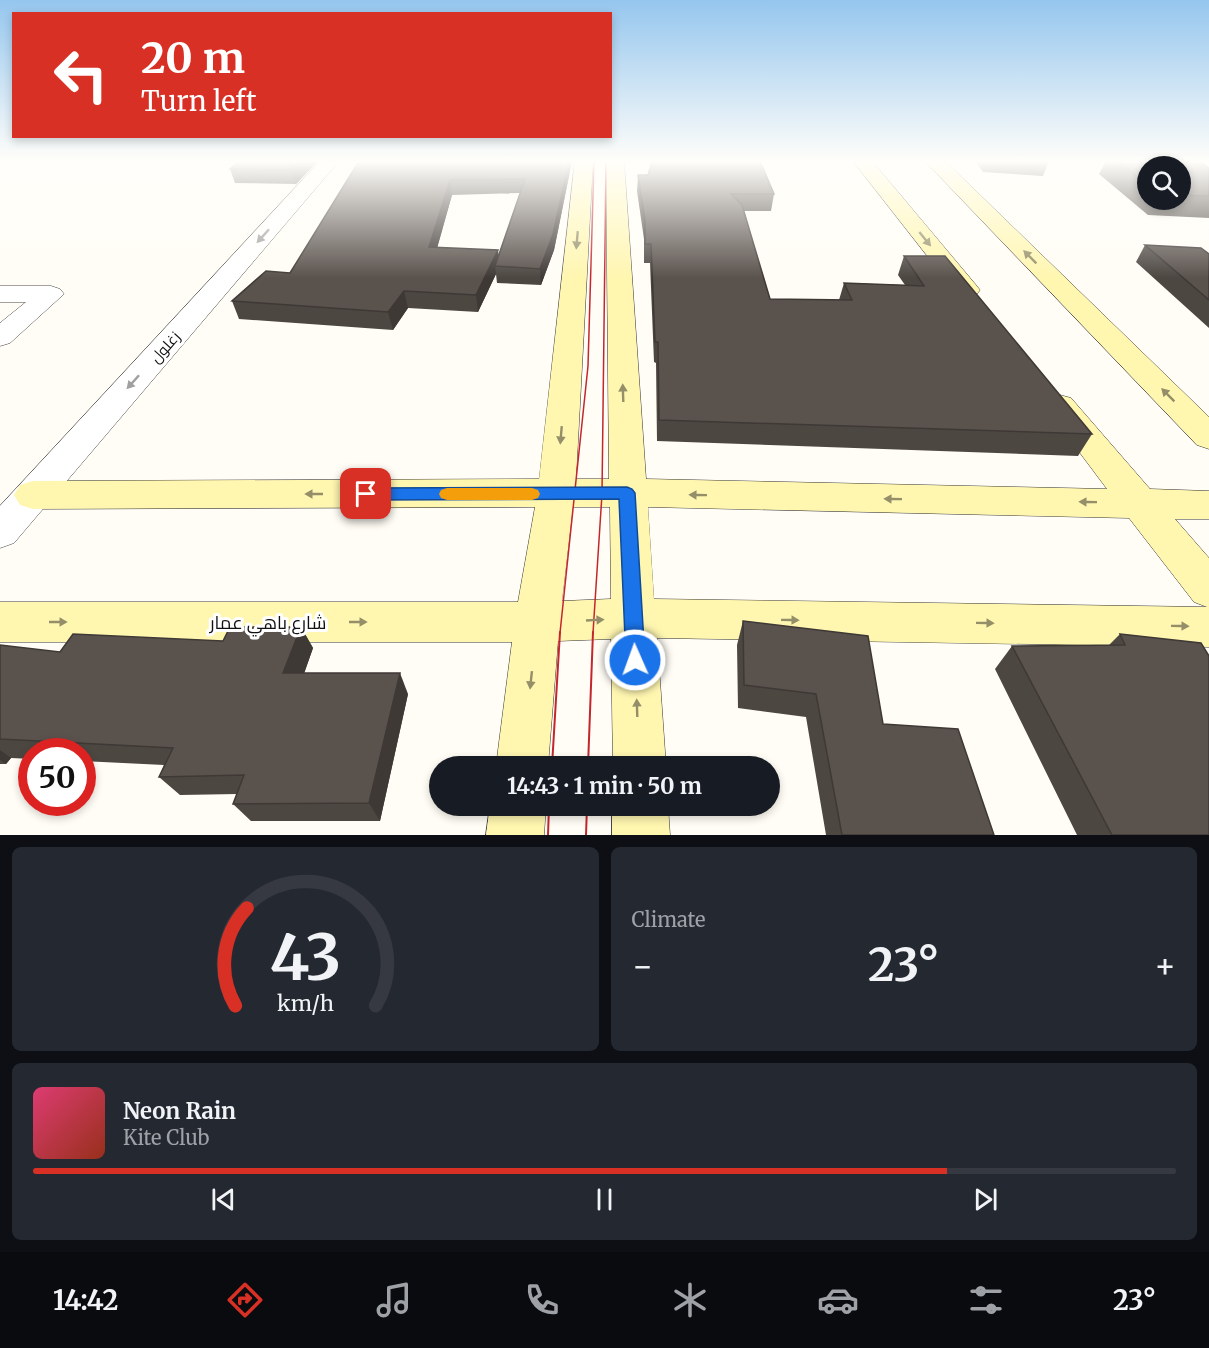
<!DOCTYPE html>
<html lang="en">
<head>
<meta charset="utf-8">
<style>
  body { margin:0; font-family:Merriweather,Cairo,serif; background:#242831; color:#f1f3f6; height:100vh; display:flex; flex-direction:column; font-size:22px; white-space:nowrap }
  * { box-sizing:border-box; margin:0 }
  p { font-size:20px; color:#9ea1a6 }
  .icon { flex:none; width:33px; height:33px; fill:none; stroke:currentColor; stroke-width:2; stroke-linecap:round; stroke-linejoin:round }
  .map { position:relative; height:835px; overflow:hidden }
  .sheet { display:flex; flex-direction:column; gap:12px; padding:12px; background:#0d0f14; flex:1 }
  .sheet>* { flex:none }
  .top-card { position:absolute; left:12px; top:12px; width:600px; height:126px; border-radius:0px; box-shadow:0 3px 9px #0003; background:#d93025; color:#fff; overflow:hidden }
  .tools { position:absolute; left:1137px; top:156px; display:grid; gap:12px }
  .tools a { display:grid; place-items:center; width:54px; height:54px; border-radius:50%; background:#171b24; box-shadow:0 3px 9px #0003; font-size:30px }
  .speed { position:absolute; left:18px; top:738px; display:flex; gap:12px; font-size:30px; font-weight:700; text-align:center }
  .speed>* { display:grid; place-content:center; width:78px; height:78px; border-radius:50%; background:#171b24; box-shadow:0 3px 9px #0003; line-height:1 }
  .speed .limit { border:9px solid #d22; background:#fff; color:#111 }
  .pin { position:absolute; display:grid; place-items:center; width:51px; height:51px; color:#fff; margin:-26px; border-radius:12px; box-shadow:0 3px 9px #0006 }
  .me { position:absolute; width:66px; margin:-33px; rotate:358deg; stroke-linejoin:round; filter:drop-shadow(0 0 4px #0008) }
  .turn { display:flex; align-items:center; gap:21px; height:126px; padding:0 30px; font-size:27px }
  .turn .icon { width:78px; height:78px; stroke-width:2.5 }
  .turn b { display:block; font-size:42px; line-height:51px }
  .big { font-size:45px; font-weight:700; line-height:1.1 }
  .sheet .widget { flex:1; display:flex; flex-direction:column; justify-content:center; gap:9px; min-width:0; padding:0 21px; border-radius:9px; background:#242831 }
  .sheet .dial { align-items:center; gap:0 }
  .dial svg { height:156px; overflow:visible; fill:none; stroke:#363941; stroke-width:7; stroke-linecap:round; text-anchor:middle }
  .dial text { fill:#f1f3f6; stroke:none }
  .song { display:flex; align-items:center; gap:18px }
  .cover { width:72px; height:72px; border-radius:9px; background:linear-gradient(135deg,hsl(340 70% 55%),hsl(10 70% 35%)) }
  .played { height:6px; border-radius:3px; background:linear-gradient(90deg,#d93025 80%,#363941 80%) }
  .keys { display:flex; justify-content:space-around; direction:ltr }
  .heat { display:flex; justify-content:space-between; align-items:center; font-size:33px; direction:ltr }
  .sheet .tiles { flex:1; display:grid; gap:12px; grid-template-columns:1fr 1fr }
  .widget:last-child { grid-column:span 2 }
  .trip { position:absolute; left:429px; top:756px; width:351px; height:60px; border-radius:30px; background:#171b24; box-shadow:0 3px 9px #0003; font-weight:700; line-height:60px; text-align:center }
  .menu { display:flex; height:96px; justify-content:space-around; align-items:center; background:#090b0e; color:#9ea1a6 }
  .menu .icon { width:42px; height:42px }
  .menu .current { color:#d93025 }
  .menu b { font-size:27px; color:#f1f3f6 }
  .map>svg:first-child { display:block }
</style>
</head>
<body>
<div class="map">
<svg width="1209" height="835" viewBox="0 0 1209 835">
  <rect width="100%" height="100%" fill="#fffdf5"/>
  <g fill="none" stroke-linecap="round" stroke-linejoin="round">
    <!-- street casing -->
    <g stroke="#444" stroke-width="1">
      <g id="street">
        <path d="M 320,161 L 339,161 L 14,543 L 0,548 L 0,506 Z"/>
        <path d="M 0,286 L 51,286 L 60,289 L 64,294 L 10,343 L 0,346 L 0,323 L 26,302 L 0,302 Z"/>
      </g>
    </g>
    <!-- secondary casing -->
    <g stroke="#333" stroke-width="1">
      <g id="secondary">
        <path d="M 575,161 L 593,161 L 576,479 L 609,479 L 606,161 L 624,161 L 646,479 L 1107,489 L 1044,405 L 1049,398 L 1060,395 L 1071,398 L 1150,489 L 1209,491 L 1209,519 L 1175,519 L 1209,558 L 1209,647 L 657,638 L 666,766 L 613,766 L 611,639 L 558,641 L 548,766 L 496,766 L 512,642 L 0,642 L 0,602 L 518,602 L 535,507 L 33,509 L 20,505 L 14,495 L 20,485 L 33,481 L 539,479 ZM 573,507 L 610,507 L 611,599 L 562,601 ZM 648,507 L 1129,518 L 1194,602 L 1207,607 L 654,599 Z"/>
        <path d="M 853,161 L 872,161 L 976,285 L 980,290 L 976,295 L 967,298 L 958,295 Z"/>
        <path d="M 925,161 L 945,161 L 1209,417 L 1209,449 L 1197,445 Z"/>
        <path d="M 490,806 L 546,806 L 544,835 L 486,835 Z"/>
        <path d="M 612,806 L 668,806 L 670,835 L 612,835 Z"/>
      </g>
    </g>
    <!-- street -->
    <use href="#street" fill="#fff" fill-rule="evenodd"/>
    <!-- secondary -->
    <use href="#secondary" fill="#fff6b0" fill-rule="evenodd"/>
    <!-- tram-far1 -->
    <g stroke="#c4262e" stroke-width="1.5">
      <path d="M 560,633 L 588,366 L 594,161"/>
      <path d="M 593,633 L 602,494 L 606,161"/>
    </g>
    <!-- tram -->
    <g stroke="#c4262e" stroke-width="2">
      <path d="M 552,766 L 560,632"/>
      <path d="M 588,766 L 593,632"/>
      <path d="M 548,835 L 549,806"/>
      <path d="M 586,835 L 587,806"/>
    </g>
  </g>
  <!-- wall -->
  <g fill="#4d4742" fill-rule="evenodd">
    <path d="M 239,161 L 318,161 L 296,184 L 235,183 L 230,169 Z"/>
    <path d="M 359,161 L 572,161 L 554,250 L 541,285 L 497,283 L 496,274 L 478,312 L 408,308 L 393,330 L 239,319 L 232,301 L 290,273 ZM 520,193 L 498,256 L 437,247 L 452,195 Z"/>
    <path d="M 975,161 L 1045,161 L 1048,163 L 1043,176 L 983,172 Z"/>
    <path d="M 1106,161 L 1198,161 L 1209,168 L 1209,218 L 1148,215 L 1099,174 ZM 1148,166 L 1180,166 L 1180,200 L 1148,200 Z"/>
    <path d="M 638,175 L 648,175 L 774,194 L 771,211 L 744,211 L 770,299 L 839,300 L 844,283 L 905,285 L 898,275 L 904,256 L 1092,434 L 1078,456 L 657,441 L 656,363 L 654,362 L 650,263 L 644,263 L 644,239 L 637,191 Z"/>
    <path d="M 1145,245 L 1209,254 L 1209,328 L 1136,262 Z"/>
    <path d="M 743,621 L 883,724 L 994,835 L 826,835 L 806,717 L 738,708 L 737,645 Z"/>
    <path d="M 301,627 L 313,648 L 304,673 L 408,694 L 380,821 L 251,821 L 233,804 L 237,794 L 180,795 L 159,777 L 164,765 L 82,761 L 82,752 L 32,752 L 32,759 L 11,758 L 6,764 L 0,764 L 0,645 L 60,652 L 223,641 Z"/>
    <path d="M 1120,634 L 1201,643 L 1209,835 L 1077,835 L 995,669 L 1012,646 L 1109,645 Z"/>
  </g>
  <!-- shaded-wall -->
  <g fill="#3f3936">
    <path d="M 300,161 L 318,161 L 296,184 L 291,170 Z"/>
    <path d="M 569,161 L 572,161 L 554,250 L 541,285 L 540,269 Z"/>
    <path d="M 450,180 L 452,195 L 433,263 L 429,247 Z"/>
    <path d="M 498,250 L 500,266 L 495,266 L 496,274 L 478,312 L 476,295 Z"/>
    <path d="M 404,291 L 408,308 L 393,330 L 388,312 Z"/>
    <path d="M 301,627 L 313,648 L 297,694 L 283,673 Z"/>
    <path d="M 400,673 L 408,694 L 380,821 L 369,803 Z"/>
    <path d="M 0,750 L 11,758 L 6,764 L 0,760 Z"/>
  </g>
  <!-- building -->
  <g fill="#5a524d" stroke="#3f3936" stroke-width="1.5">
    <path d="M 239,161 L 300,161 L 291,170 L 230,169 Z"/>
    <path d="M 359,161 L 569,161 L 553,234 L 540,269 L 495,266 L 525,179 L 450,180 L 429,247 L 498,250 L 476,295 L 404,291 L 388,312 L 232,301 L 266,271 L 290,273 Z"/>
    <path d="M 652,161 L 760,161 L 774,194 L 731,194 L 742,205 L 770,299 L 852,300 L 844,283 L 924,286 L 904,256 L 945,256 L 1092,434 L 659,420 L 658,342 L 655,342 L 651,244 L 645,244 L 645,221 L 638,175 L 648,175 Z"/>
    <path d="M 1010,161 L 1045,161 L 1048,163 Z"/>
    <path d="M 1117,161 L 1198,161 L 1209,168 L 1209,196 L 1180,195 L 1180,166 L 1148,166 L 1148,184 Z"/>
    <path d="M 1145,245 L 1201,248 L 1209,254 L 1209,300 Z"/>
    <path d="M 743,621 L 868,636 L 883,724 L 958,729 L 994,835 L 842,835 L 816,694 L 744,685 Z"/>
    <path d="M 230,627 L 301,627 L 283,673 L 400,673 L 369,803 L 233,804 L 244,775 L 159,777 L 173,748 L 0,739 L 0,645 L 60,652 L 73,634 L 223,641 Z"/>
    <path d="M 1120,634 L 1201,643 L 1209,656 L 1209,835 L 1112,835 L 1012,646 L 1125,645 Z"/>
  </g>
  <!-- one-way arrows -->
  <defs><path id="oneway-solid" d="M-6-.8H1V-3.2L6.5 0L1 3.2V.8H-6Z" transform="scale(1.5)"/></defs>
  <g fill="#a0a0a0">
    <use href="#oneway-solid" transform="translate(263 236) rotate(132)"/>
    <use href="#oneway-solid" transform="translate(133 382) rotate(132)"/>
  </g>
  <g fill="#948f68">
    <use href="#oneway-solid" transform="translate(925 239) rotate(51)"/>
    <use href="#oneway-solid" transform="translate(577 240) rotate(95)"/>
    <use href="#oneway-solid" transform="translate(1030 257) rotate(-135)"/>
    <use href="#oneway-solid" transform="translate(623 393) rotate(-92)"/>
    <use href="#oneway-solid" transform="translate(1168 395) rotate(-135)"/>
    <use href="#oneway-solid" transform="translate(561 435) rotate(95)"/>
    <use href="#oneway-solid" transform="translate(314 494) rotate(180)"/>
    <use href="#oneway-solid" transform="translate(698 495) rotate(-179)"/>
    <use href="#oneway-solid" transform="translate(893 499) rotate(-179)"/>
    <use href="#oneway-solid" transform="translate(1088 502) rotate(-179)"/>
    <use href="#oneway-solid" transform="translate(595 620) rotate(-3)"/>
    <use href="#oneway-solid" transform="translate(790 620) rotate(1)"/>
    <use href="#oneway-solid" transform="translate(58 622)"/>
    <use href="#oneway-solid" transform="translate(358 622)"/>
    <use href="#oneway-solid" transform="translate(985 623) rotate(1)"/>
    <use href="#oneway-solid" transform="translate(1180 626) rotate(1)"/>
    <use href="#oneway-solid" transform="translate(531 680) rotate(96)"/>
    <use href="#oneway-solid" transform="translate(637 708) rotate(-92)"/>
  </g>
  <!-- sky -->
  <linearGradient id="sky" x2="0" y2="1"><stop stop-color="#95c6ee"/><stop offset="0.58" stop-color="#fffefa"/><stop offset="1" stop-color="#fffefa" stop-opacity="0"/></linearGradient>
  <rect width="1209" height="278" fill="url(#sky)"/>
  <!-- route -->
  <path fill="#1a73e8" stroke="#114b97" stroke-width="1.5" d="M 627,487 L 632,489 L 635,493 L 645,660 L 642,667 L 635,669 L 628,667 L 626,660 L 619,499 L 366,500 L 361,498 L 358,494 L 361,490 L 366,488 Z"/>
  <!-- slow -->
  <path fill="#f59e0b" d="M 447,488 L 532,488 L 538,490 L 540,494 L 538,498 L 532,500 L 447,500 L 441,498 L 439,494 L 441,490 Z"/>
  <g text-anchor="middle" dominant-baseline="central" stroke-width="6" stroke-linejoin="round" paint-order="stroke">
    <!-- street labels -->
    <g font-size="15" fill="#111" stroke="#fff">
      <text transform="translate(165 347) rotate(-48)">زغلول</text>
    </g>
    <!-- near-street labels -->
    <g font-size="18" fill="#111" stroke="#fff">
      <text x="268" y="622">شارع باهي عمار</text>
    </g>
  </g>
</svg>
<div class="tools">
<a><svg class="icon" aria-label="search" viewBox="0 0 24 24"><circle cx="10" cy="10" r="6"/><path d="M15 15l6 6"/></svg></a>
</div>
<div class="speed"><div class="limit">50</div></div>
<div class="pin" style="left:366px;top:494px;background:#d93025"><svg class="icon" aria-label="arrive" viewBox="0 0 24 24"><path d="M6 21V4h12l-3 4 3 4H6"/></svg></div>
<svg class="me" style="left:635px;top:660px" viewBox="-20 -20 40 40"><circle r="17" fill="#1a73e8" stroke="#fff" stroke-width="3"/><path d="M0-11L8 9 0 5-8 9z" fill="#fff"/></svg>
<div class="trip">14:43 · 1 min · 50 m</div>
<div class="top-card">
<div class="turn"><svg class="icon" aria-label="left" viewBox="0 0 24 24"><path d="M17 20v-9H6M10 6l-5 5 5 5"/></svg><div><b>20 m</b>Turn left</div></div>
</div>
</div>
<section class="sheet">
<div class="tiles">
<div class="widget dial"><svg viewBox="0 0 100 80">
<path d="M14 69A42 42 0 1 1 86 69"/>
<path d="M14 69A42 42 0 0 1 20 19" stroke="#d93025"/>
<text x="50" y="56" font-size="32" font-weight="700">43</text>
<text x="50" y="72" font-size="11">km/h</text>
</svg></div>
<div class="widget"><p>Climate</p>
<div class="heat"><a>−</a><b class="big">23°</b><a>+</a></div>
</div>
<div class="widget">
<div class="song"><i class="cover"></i><div><b>Neon Rain</b><p>Kite Club</p></div></div>
<div class="played"></div>
<div class="keys"><svg class="icon" aria-label="previous" viewBox="0 0 24 24"><path d="M18 5L8 12l10 7zM5 5v14"/></svg><svg class="icon" aria-label="pause" viewBox="0 0 24 24"><path d="M8 5v14M16 5v14"/></svg><svg class="icon" aria-label="next" viewBox="0 0 24 24"><path d="M6 5l10 7-10 7zM19 5v14"/></svg></div>
</div>
</div>
</section>
<nav class="menu">
<b>14:42</b>
<svg class="icon current" aria-label="directions" viewBox="0 0 24 24"><path d="M12 3l9 9-9 9-9-9zM9 14v-3h6M13 9l2 2-2 2"/></svg>
<svg class="icon" aria-label="music" viewBox="0 0 24 24"><path d="M9 18V5l10-2v13"/><circle cx="6" cy="18" r="3"/><circle cx="16" cy="16" r="3"/></svg>
<svg class="icon" aria-label="phone" viewBox="0 0 24 24"><path d="M5 4h4l2 5-3 2q2 4 5 5l2-3 5 2v4C11 20 4 13 5 4z"/></svg>
<svg class="icon" aria-label="climate" viewBox="0 0 24 24"><path d="M12 3v18M4 7l16 10M4 17L20 7"/></svg>
<svg class="icon" aria-label="car" viewBox="0 0 24 24"><path d="M5 17H2v-5l4-1 3-4h7l3 4 3 1v5h-3M9 17h6M6 11h13"/><circle cx="7" cy="17" r="2"/><circle cx="17" cy="17" r="2"/></svg>
<svg class="icon" aria-label="filters" viewBox="0 0 24 24"><path d="M4 7h16M4 17h16"/><circle cx="9" cy="7" r="2"/><circle cx="15" cy="17" r="2"/></svg>
<b>23°</b>
</nav>
</body>
</html>
